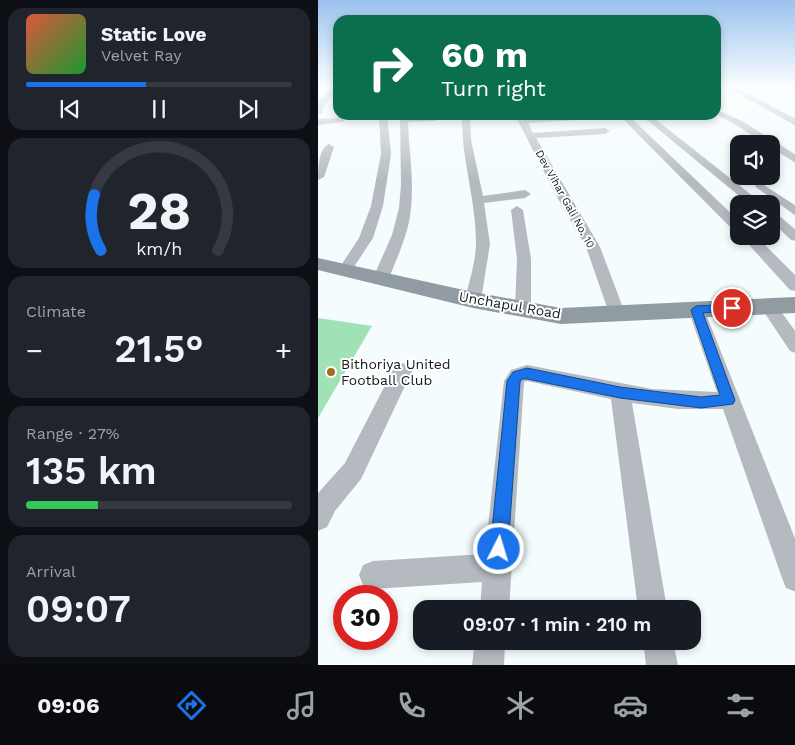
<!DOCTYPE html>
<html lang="en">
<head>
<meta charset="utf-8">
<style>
  body { margin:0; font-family:"Work Sans",sans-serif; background:#20242c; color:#f1f3f6; height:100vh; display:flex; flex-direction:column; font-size:19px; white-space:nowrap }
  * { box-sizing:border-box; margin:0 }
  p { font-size:16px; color:#9ea1a6 }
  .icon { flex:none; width:28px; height:28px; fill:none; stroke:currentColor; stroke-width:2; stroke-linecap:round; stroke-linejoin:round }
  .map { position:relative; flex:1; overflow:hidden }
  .sheet { display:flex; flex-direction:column; gap:8px; padding:8px; background:#0d0f14; width:318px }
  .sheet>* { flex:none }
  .banner { position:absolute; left:15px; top:15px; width:388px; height:105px; border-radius:15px; box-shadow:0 2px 8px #0003; background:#0b6e4f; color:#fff; overflow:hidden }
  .controls { position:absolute; left:412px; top:135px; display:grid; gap:10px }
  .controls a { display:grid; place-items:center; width:50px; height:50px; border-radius:10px; background:#171b24; box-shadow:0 2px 8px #0003; font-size:25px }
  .speed { position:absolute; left:15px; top:585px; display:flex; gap:10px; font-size:25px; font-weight:700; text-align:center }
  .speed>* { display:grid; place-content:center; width:65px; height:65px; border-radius:50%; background:#171b24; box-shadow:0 2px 8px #0003; line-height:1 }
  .speed .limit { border:8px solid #d22; background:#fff; color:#111 }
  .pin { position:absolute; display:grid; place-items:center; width:42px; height:42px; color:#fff; margin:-21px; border:2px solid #fff; border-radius:50%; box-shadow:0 1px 5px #0007 }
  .me { position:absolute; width:55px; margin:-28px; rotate:5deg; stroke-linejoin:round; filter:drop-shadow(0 0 4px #0008) }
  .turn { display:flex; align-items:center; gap:18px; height:105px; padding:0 25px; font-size:22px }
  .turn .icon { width:65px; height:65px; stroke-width:2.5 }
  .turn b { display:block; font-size:35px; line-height:42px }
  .big { font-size:38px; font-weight:600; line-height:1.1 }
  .sheet .tile { flex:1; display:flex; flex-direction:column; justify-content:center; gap:8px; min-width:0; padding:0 18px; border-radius:15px; background:#20242c }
  .sheet .dial { align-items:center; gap:0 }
  .dial svg { height:130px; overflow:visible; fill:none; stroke:#363941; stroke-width:7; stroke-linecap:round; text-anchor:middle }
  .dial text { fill:#f1f3f6; stroke:none }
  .song { display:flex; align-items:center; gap:15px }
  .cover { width:60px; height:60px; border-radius:8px; background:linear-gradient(135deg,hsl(10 70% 55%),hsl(130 70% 35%)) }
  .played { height:5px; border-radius:2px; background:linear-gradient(90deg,#1a73e8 45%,#363941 45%) }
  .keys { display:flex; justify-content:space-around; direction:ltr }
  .heat { display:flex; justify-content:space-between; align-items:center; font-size:28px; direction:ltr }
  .charge { height:8px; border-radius:4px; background:linear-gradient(90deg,#34c759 27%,#363941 0) }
  .trip { position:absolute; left:95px; top:600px; width:288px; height:50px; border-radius:15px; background:#171b24; box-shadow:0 2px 8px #0003; font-weight:600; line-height:50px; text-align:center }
  .tab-bar { display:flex; height:80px; justify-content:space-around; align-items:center; background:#090b0e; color:#9ea1a6 }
  .tab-bar .icon { width:35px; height:35px }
  .tab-bar .current { color:#1a73e8 }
  .tab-bar b { font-size:22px; color:#f1f3f6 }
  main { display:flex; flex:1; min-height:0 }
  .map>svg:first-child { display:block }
</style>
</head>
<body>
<main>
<section class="sheet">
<div class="tile">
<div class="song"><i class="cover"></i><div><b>Static Love</b><p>Velvet Ray</p></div></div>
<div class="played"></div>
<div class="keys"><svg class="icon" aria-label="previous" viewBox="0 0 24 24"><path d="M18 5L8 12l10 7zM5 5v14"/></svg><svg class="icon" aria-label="pause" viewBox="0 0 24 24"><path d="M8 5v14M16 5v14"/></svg><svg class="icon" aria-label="next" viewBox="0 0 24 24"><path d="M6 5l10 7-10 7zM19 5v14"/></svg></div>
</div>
<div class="tile dial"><svg viewBox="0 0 100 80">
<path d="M14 69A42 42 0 1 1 86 69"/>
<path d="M14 69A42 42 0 0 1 10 35" stroke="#1a73e8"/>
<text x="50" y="56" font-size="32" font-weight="700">28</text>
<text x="50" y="72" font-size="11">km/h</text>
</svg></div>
<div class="tile"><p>Climate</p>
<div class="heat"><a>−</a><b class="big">21.5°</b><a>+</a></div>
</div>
<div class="tile"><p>Range · 27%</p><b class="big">135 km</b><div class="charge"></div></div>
<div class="tile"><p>Arrival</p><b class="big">09:07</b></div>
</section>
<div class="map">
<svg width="478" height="665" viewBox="0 0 478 665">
  <rect width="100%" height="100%" fill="#f4fcfe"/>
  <!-- green -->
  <path fill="#a0e1b6" d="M 0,318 L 54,326 L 0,418 Z"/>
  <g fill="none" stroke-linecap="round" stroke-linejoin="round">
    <!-- street -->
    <g fill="#b4babf" fill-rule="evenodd">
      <path d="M 14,86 L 20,88 L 9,102 L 3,114 L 0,114 L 1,101 Z"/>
      <path d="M 407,86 L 416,86 L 478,119 L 478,126 Z"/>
      <path d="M 398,109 L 426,122 L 478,155 L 478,163 L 454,148 L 454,144 L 446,144 L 420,126 L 398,114 Z"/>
      <path d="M 21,115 L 29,115 L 25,122 L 0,125 L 0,119 L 19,118 Z"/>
      <path d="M 61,115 L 69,115 L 73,154 L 65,206 L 55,238 L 32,273 L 22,273 L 20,270 L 41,238 L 53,206 L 63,154 Z"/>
      <path d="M 82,115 L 90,115 L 90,117 L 117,115 L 121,118 L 117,121 L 90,122 C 91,151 96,179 93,208 C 91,233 80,255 71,278 L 68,281 L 58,281 L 55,278 L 74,235 L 81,208 L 83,185 Z"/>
      <path d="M 144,115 L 152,115 L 153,140 L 165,196 L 207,190 L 213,194 L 207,198 L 166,203 L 172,244 L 163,300 L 161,304 L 155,305 L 149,304 L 147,300 C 151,282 158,261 158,243 C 158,199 143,158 144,115 Z"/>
      <path d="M 197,115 L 205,115 L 207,118 L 254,115 L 280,116 L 276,119 L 210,123 L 215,133 L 287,128 L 292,131 L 287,134 L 218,138 L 282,247 L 307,313 L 305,317 L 299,319 L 293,317 L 291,313 L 268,247 L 238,195 Z"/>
      <path d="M 301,115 L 310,115 L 421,221 L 421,232 L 416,231 Z"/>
      <path d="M 323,115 L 332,115 L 445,204 L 431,204 Z"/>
      <path d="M 11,144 L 16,147 L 6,177 L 0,180 C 0,169 0,149 11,144 Z"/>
      <path d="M 443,183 L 478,206 L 478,216 L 439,188 L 437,186 L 439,184 Z"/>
      <path d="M 199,206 L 205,210 L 213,259 L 213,309 L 211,313 L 205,315 L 199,313 L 197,309 L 199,259 L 193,210 Z"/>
      <path d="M 454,212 L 458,213 L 478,230 L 478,241 L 473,240 L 454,222 Z"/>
      <path d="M 423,236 L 438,236 L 478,276 L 478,291 L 472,290 Z"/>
      <path d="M 450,300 L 456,302 L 478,332 L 478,353 L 472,351 L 442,306 L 444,302 Z"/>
      <path d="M 378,303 L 384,305 L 386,309 L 478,541 L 478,592 L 468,588 L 464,578 L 405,409 L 360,409 L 314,403 L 349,609 L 320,609 L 293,399 L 209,381 L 206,382 L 191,609 L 162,609 L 164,582 L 55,589 L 45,585 L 41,575 L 45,565 L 55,561 L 167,554 L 186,381 L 193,370 L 209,365 L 334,389 L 399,392 L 370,309 L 372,305 Z"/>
      <path d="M 84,363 L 91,366 L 94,371 L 43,479 L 17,511 L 9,527 L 0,531 L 0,493 L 27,463 L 77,366 Z"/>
      <path d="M 157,641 L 187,641 L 186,665 L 154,665 Z"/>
      <path d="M 325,641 L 355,641 L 360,665 L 328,665 Z"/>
    </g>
    <!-- secondary -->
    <path fill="#919ba2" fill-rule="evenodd" d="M 0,258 L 155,292 L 243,308 L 478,297 L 478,313 L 243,324 L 155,308 L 0,270 Z"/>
  </g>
  <!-- sky -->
  <linearGradient id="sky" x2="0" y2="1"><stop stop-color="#9bc2ee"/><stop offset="0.48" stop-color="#fafeff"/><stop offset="1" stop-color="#fafeff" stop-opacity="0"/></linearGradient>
  <rect width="478" height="180" fill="url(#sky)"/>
  <!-- route -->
  <path fill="#1a73e8" stroke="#114b97" d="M 414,304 L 420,308 L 418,310 L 385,313 L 417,400 L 415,404 L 383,408 L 302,398 L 209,379 L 204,379 L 202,382 L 190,549 L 187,555 L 181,557 L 175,555 L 172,549 L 189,381 L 195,372 L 209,368 L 302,387 L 383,397 L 402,395 L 373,310 L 378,306 Z"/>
  <!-- markers -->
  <circle fill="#9f6c22" stroke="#fff" stroke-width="2" cx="13" cy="372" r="5"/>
  <g text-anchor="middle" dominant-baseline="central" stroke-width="4" stroke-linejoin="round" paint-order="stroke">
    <!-- far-street labels -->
    <g font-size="11" fill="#121a1b" stroke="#fff">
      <text transform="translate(247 199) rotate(61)">Dev Vihar Gali No. 10</text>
    </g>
    <!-- street labels -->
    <g font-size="14" fill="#121a1b" stroke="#fff">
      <text transform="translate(192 305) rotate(10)">Unchapul Road</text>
    </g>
    <!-- poi labels -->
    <g font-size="14" fill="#121a1b" stroke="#fff" text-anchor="start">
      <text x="23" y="364">Bithoriya United<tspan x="23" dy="16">Football Club</tspan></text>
    </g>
  </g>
</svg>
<div class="controls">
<a><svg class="icon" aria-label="sound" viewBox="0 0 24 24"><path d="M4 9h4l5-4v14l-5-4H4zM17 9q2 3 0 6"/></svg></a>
<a><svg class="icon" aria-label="layers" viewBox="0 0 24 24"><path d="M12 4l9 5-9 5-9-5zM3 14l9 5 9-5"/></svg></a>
</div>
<div class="speed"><div class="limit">30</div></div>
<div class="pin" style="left:414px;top:308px;background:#d93025"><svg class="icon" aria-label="arrive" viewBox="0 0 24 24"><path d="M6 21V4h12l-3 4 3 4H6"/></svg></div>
<svg class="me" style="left:181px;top:549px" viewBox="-20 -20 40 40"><circle r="17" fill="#1a73e8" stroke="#fff" stroke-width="3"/><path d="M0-11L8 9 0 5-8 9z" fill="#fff"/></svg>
<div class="trip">09:07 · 1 min · 210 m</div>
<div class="banner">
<div class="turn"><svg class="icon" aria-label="right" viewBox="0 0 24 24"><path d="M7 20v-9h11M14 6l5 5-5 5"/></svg><div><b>60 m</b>Turn right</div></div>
</div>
</div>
</main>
<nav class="tab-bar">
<b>09:06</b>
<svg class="icon current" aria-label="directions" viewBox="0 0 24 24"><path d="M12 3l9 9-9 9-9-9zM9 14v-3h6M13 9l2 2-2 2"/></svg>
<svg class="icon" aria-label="music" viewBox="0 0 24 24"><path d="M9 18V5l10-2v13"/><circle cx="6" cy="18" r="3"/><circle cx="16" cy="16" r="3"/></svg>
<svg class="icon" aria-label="phone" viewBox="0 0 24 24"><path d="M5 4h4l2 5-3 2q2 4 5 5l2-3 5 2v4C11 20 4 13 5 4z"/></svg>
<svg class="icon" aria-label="climate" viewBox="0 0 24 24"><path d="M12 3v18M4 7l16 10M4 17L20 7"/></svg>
<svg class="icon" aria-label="car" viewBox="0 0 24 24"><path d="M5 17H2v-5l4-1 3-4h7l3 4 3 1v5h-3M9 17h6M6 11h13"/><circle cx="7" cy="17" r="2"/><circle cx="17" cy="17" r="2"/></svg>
<svg class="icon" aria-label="filters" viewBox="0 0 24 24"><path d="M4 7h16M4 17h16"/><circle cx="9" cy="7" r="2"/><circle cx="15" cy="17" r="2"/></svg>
</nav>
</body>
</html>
